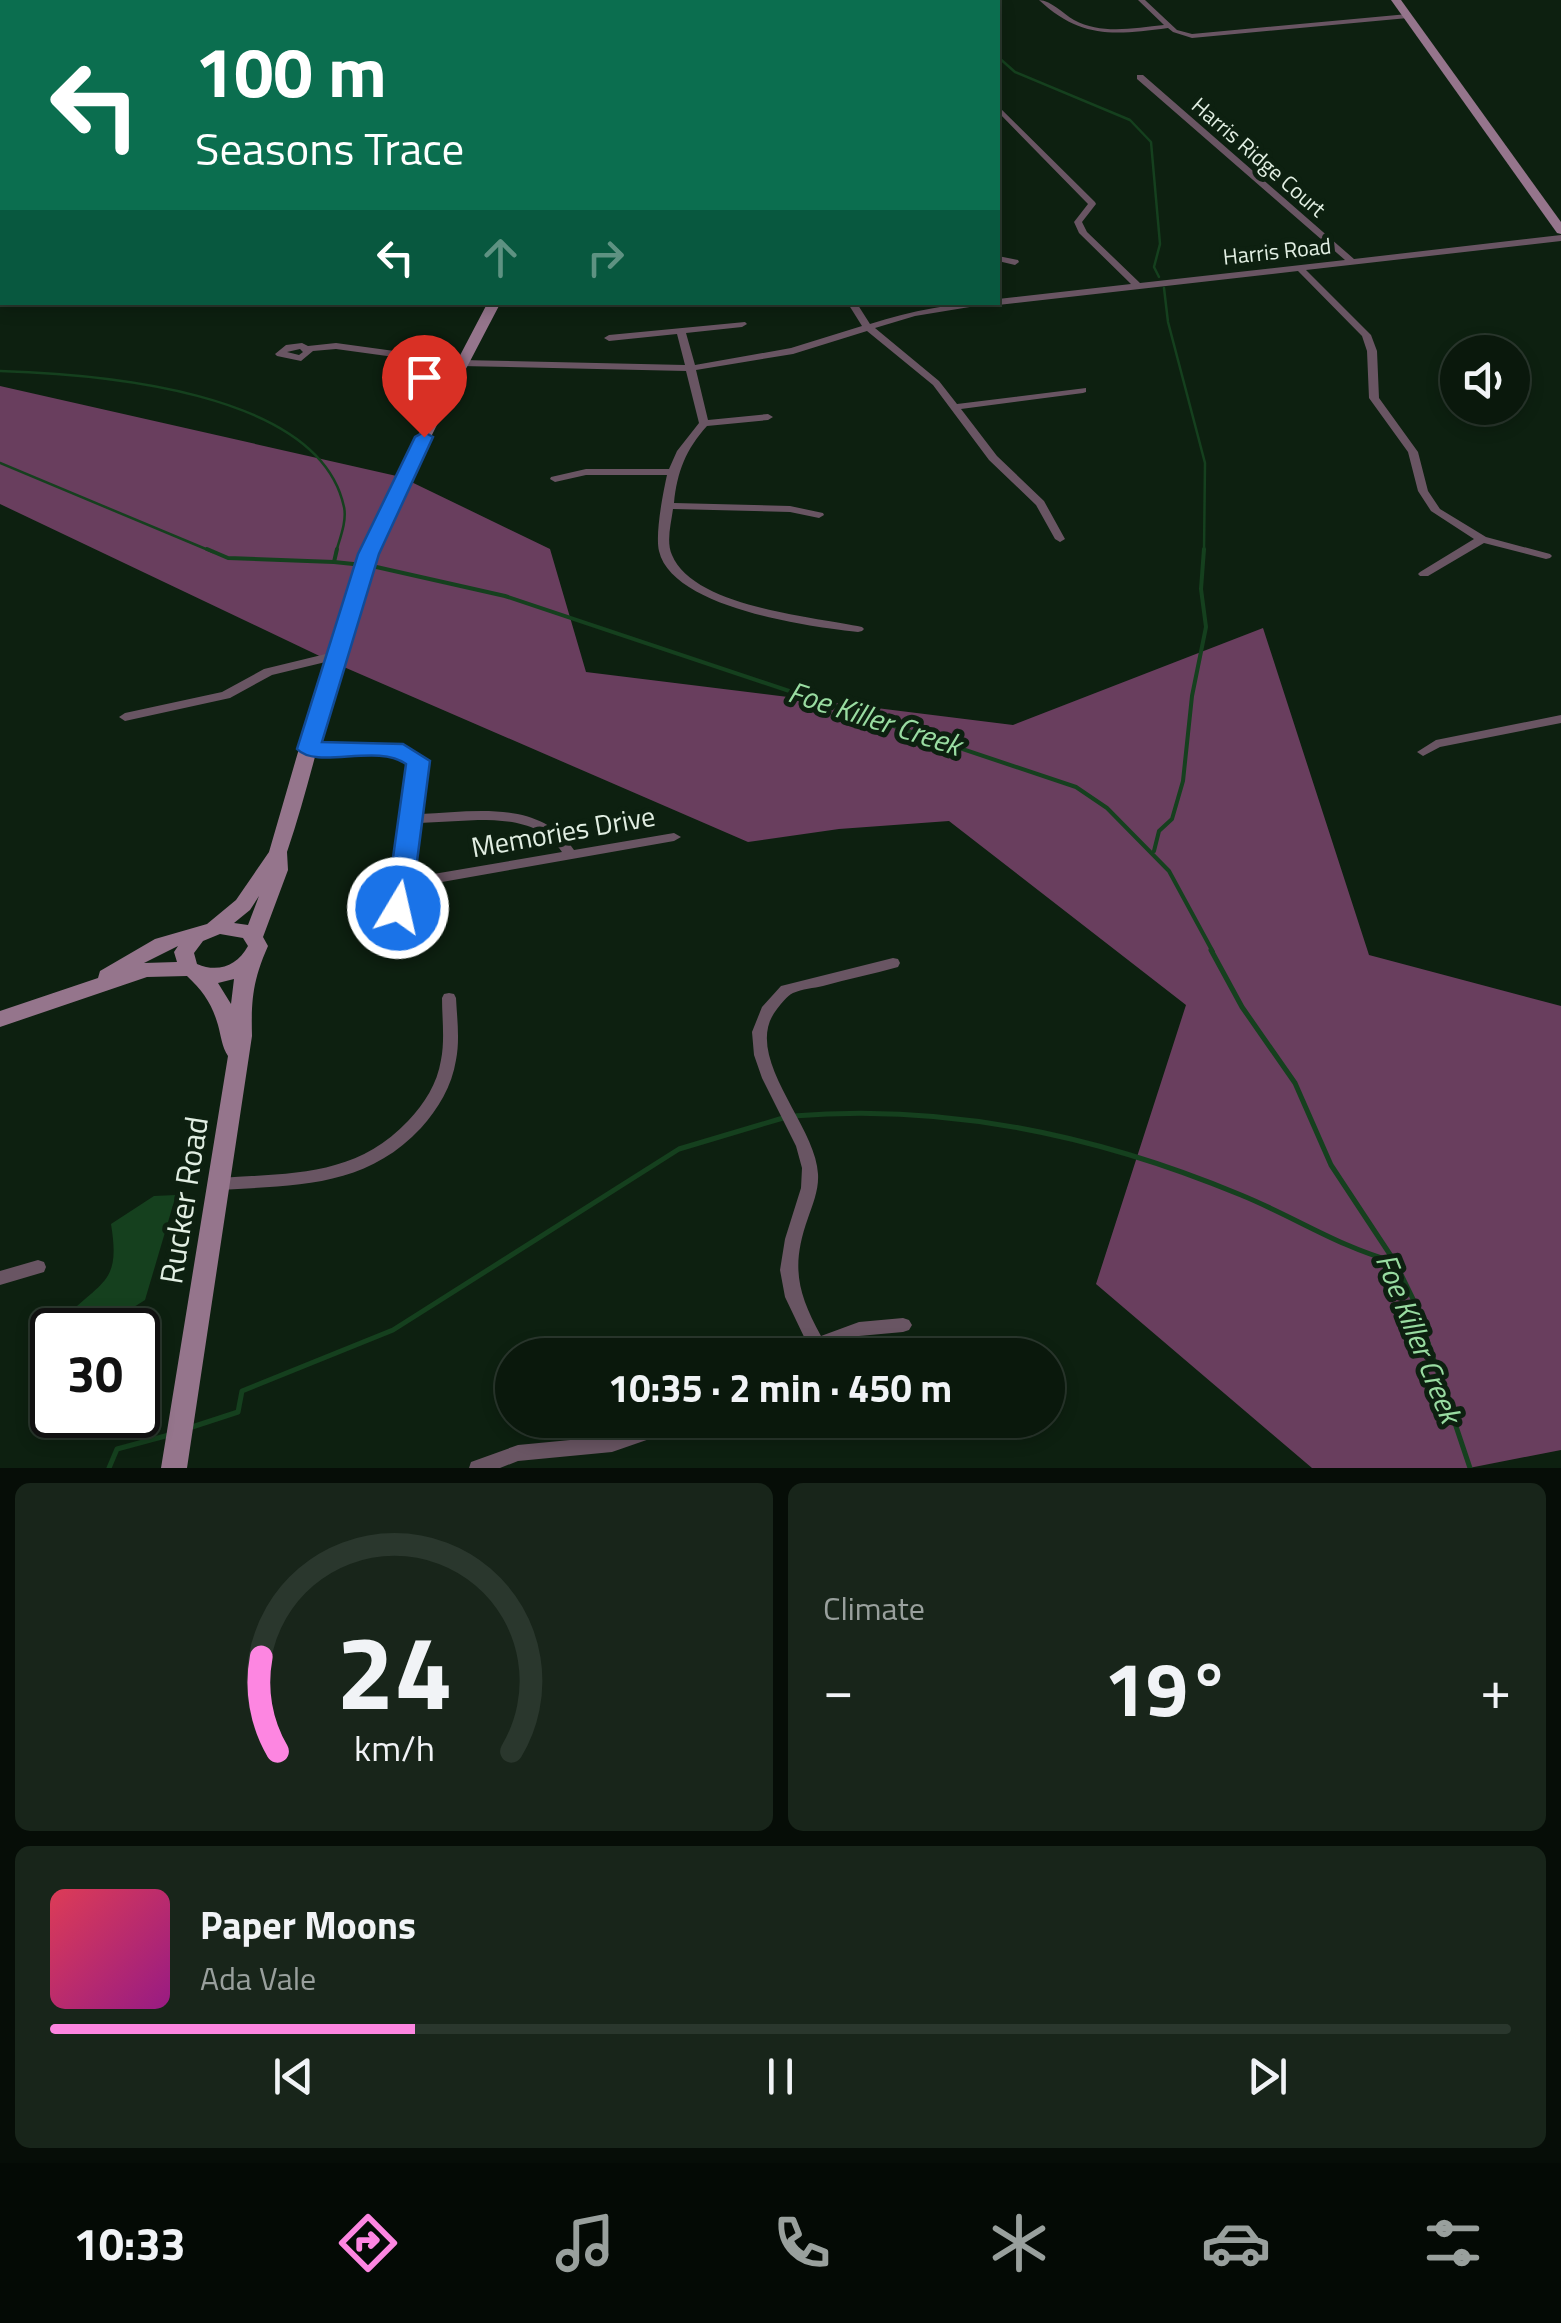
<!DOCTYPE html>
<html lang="en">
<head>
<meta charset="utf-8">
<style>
  body { margin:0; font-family:"Titillium Web",sans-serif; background:#18251a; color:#f1f3f6; height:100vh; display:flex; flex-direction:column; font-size:38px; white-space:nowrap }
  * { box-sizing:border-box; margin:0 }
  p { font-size:32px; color:#99a09d }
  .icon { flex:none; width:55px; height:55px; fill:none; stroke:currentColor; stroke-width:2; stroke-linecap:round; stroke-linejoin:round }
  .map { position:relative; height:1468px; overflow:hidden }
  .details { display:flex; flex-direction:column; gap:15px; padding:15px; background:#060d07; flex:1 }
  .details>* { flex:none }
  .guide { position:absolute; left:0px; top:0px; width:1000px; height:305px; box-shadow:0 5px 15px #0003,0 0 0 2px #2a372d; background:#0b6e4f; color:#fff; overflow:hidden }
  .tools { position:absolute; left:1440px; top:335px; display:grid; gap:20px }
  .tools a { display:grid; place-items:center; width:90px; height:90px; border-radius:50%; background:#0a180c; box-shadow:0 5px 15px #0003,0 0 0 2px #2a372d; font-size:50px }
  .speed { position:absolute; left:30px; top:1308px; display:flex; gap:20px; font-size:50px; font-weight:700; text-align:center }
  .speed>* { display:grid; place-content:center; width:130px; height:130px; border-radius:50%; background:#0a180c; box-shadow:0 5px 15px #0003,0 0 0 2px #2a372d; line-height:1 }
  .speed .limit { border:5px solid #111; border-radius:15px; background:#fff; color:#111 }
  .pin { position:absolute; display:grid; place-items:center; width:85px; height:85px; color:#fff; margin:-102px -42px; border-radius:50% 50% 50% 0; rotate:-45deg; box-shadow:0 0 10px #0007 }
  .pin .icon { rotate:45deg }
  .me { position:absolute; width:110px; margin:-55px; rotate:9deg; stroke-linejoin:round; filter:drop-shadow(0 0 8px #0008) }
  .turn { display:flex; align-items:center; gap:35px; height:210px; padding:0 30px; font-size:45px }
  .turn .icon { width:130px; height:130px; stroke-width:2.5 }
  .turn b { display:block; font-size:70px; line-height:85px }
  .lanes { display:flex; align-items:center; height:95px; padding:0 30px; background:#0003; justify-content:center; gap:50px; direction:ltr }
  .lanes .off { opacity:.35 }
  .big { font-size:75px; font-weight:700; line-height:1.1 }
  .details .tile { flex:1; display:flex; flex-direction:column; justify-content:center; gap:15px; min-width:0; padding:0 35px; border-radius:15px; background:#18251a }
  .details .dial { align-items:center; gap:0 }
  .dial svg { height:260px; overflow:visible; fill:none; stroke:#2a372d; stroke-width:7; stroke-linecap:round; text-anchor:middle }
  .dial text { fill:#f1f3f6; stroke:none }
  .song { display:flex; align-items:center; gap:30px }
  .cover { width:120px; height:120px; border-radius:15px; background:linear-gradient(135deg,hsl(350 70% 55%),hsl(310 70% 35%)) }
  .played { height:10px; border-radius:5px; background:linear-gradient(90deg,#fd86e1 25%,#2a372d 25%) }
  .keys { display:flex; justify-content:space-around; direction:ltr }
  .heat { display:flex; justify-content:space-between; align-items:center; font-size:55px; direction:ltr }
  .details .tiles { flex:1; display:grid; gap:15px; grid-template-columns:1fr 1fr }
  .tile:last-child { grid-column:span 2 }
  .trip { position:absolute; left:495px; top:1338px; width:570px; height:100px; border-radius:50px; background:#0a180c; box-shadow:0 5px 15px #0003,0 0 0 2px #2a372d; font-weight:700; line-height:100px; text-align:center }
  .menu { display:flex; height:160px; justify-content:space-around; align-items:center; background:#040a05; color:#99a09d }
  .menu .icon { width:70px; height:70px }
  .menu .on { color:#fd86e1 }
  .menu b { font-size:45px; color:#f1f3f6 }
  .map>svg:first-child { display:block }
</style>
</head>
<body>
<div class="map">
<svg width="1561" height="1468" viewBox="0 0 1561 1468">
  <rect width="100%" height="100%" fill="#0d2010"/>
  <!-- forest -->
  <path fill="#693e5e" d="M 0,386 L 401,477 L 550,549 L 586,672 L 1013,725 L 1263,628 L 1369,955 L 1561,1006 L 1561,1450 L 1469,1468 L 1312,1468 L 1096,1284 L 1186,1005 L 949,821 L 839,829 L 748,842 L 330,661 L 0,504 Z"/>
  <!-- water -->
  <path fill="#15401e" d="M 176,1195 L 145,1300 L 98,1330 L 67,1330 L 67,1315 C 106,1279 120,1280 111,1224 L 154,1196 Z"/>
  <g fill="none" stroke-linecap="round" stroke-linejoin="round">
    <!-- stream-far2 -->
    <g stroke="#15401e" stroke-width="2.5">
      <path d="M 998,57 L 1015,72 L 1130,120 L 1151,142 L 1160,244 L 1154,267 L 1159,277"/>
      <path d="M 1164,288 L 1168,322 L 1205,463 L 1204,552"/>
      <path d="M 0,371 C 93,374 319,389 344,507 C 347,521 340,538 336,552"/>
      <path d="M 0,463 L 213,552"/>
    </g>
    <!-- stream-far1 -->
    <g stroke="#15401e" stroke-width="4">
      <path d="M 207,549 L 228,558 L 334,562"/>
      <path d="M 337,549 L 334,562 L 363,565"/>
      <path d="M 372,566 L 505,596 L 1076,787 L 1107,808 L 1169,871 L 1213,952"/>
      <path d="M 1154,851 L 1159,831 L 1172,819 L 1183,781 L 1192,696 L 1206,627 L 1201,589 L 1204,549"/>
    </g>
    <!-- stream -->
    <g stroke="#15401e" stroke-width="5">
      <path d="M 1211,950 L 1242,1007 L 1295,1083 L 1331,1165 L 1395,1262 L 1414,1301 L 1470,1468"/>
      <path d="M 793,1116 C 948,1103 1097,1135 1241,1195 C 1295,1217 1337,1246 1395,1262"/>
      <path d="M 192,1427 L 238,1412 L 242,1391 L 393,1330 L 679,1149 L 783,1118"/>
      <path d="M 109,1468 L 117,1449 L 169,1435"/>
    </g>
    <!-- street -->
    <g fill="#695563" fill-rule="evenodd">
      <rect x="71" y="0" width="6" height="2"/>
      <path d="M 565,0 L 594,0 L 591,2 L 562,2 Z"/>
      <path d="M 642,0 L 649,0 L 650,2 L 644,2 Z"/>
      <path d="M 804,0 L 811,0 L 812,2 L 806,2 Z"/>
      <path d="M 1039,0 C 1052,1 1062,13 1074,20 C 1102,35 1134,28 1164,25 L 1138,0 L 1145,0 L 1177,30 L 1192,34 L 1408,14 L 1411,16 L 1408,18 L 1192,38 L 1173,32 L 1168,28 C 1114,35 1081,39 1039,0 Z"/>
      <rect x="0" y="44" width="2" height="4"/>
      <path d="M 1137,75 L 1143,75 L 1354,259 L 1561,235 L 1561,241 L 1306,270 L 1371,335 L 1377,351 L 1379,398 L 1418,452 L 1428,491 L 1440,509 L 1486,537 L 1550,554 L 1552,556 L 1550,558 L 1546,559 L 1484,543 L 1428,576 L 1420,576 L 1418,574 L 1420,572 L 1474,539 L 1431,511 L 1418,491 L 1408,452 L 1369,398 L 1367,351 L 1362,336 L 1298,271 L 998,305 L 994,303 L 915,316 L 875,328 L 939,381 L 957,404 L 1086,388 L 1086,392 L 1083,393 L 961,409 L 997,456 L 1044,501 L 1065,539 L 1060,542 L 1055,539 L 1036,505 L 989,460 L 933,385 L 867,331 L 793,354 L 696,370 L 708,420 L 768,414 L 773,417 L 768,420 L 707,426 C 686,449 677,472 674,503 L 790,506 L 823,513 L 824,515 L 819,518 L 790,512 L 673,509 C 671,524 666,542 672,555 C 693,607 814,617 862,627 L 864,629 L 862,631 L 858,632 C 810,627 672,608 659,551 C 655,534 663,493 667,475 L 586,475 L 555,482 L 550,479 L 551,477 L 586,469 L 669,469 L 677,451 L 699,423 L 686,371 L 460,366 L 336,349 L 313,351 L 301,361 L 277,356 L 275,354 L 286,345 L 302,343 L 308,346 L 336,343 L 460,360 L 685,365 L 677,334 L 609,341 L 604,338 L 609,335 L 745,322 L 747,324 L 742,327 L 686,333 L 695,365 L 791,348 L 862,326 L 847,302 L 856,302 L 870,324 C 912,311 953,302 998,302 L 998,299 L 1131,284 L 1079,233 L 1074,222 L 1088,204 L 998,112 L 998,106 L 1095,202 L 1096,204 L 1082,222 L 1087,232 L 1140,283 L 1345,260 L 1137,79 ZM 300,349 L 303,352 L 299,355 L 287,352 Z"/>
      <path d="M 0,238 L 2,238 L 2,243 L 0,244 Z"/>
      <path d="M 998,256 L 1018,260 L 1019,262 L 1015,265 L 998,261 Z"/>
      <path d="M 0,301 L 2,302 L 68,302 L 64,305 L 0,307 Z"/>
      <path d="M 334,652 L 340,656 L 338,659 L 272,675 L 230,698 L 125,721 L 119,717 L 125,713 L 222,692 L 264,669 Z"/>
      <path d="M 1561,715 L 1561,723 L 1440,747 L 1423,756 L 1417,752 L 1436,740 Z"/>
      <path d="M 365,743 L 397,747 L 422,758 L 426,776 L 420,814 C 474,812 539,799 574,850 L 674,833 L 681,837 L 674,841 L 408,888 L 401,932 L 399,935 L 389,935 L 387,932 L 414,776 L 412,763 C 380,746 343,752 308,753 L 302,749 L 308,745 ZM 478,820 C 511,820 542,823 562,852 L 410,878 L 419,823 Z"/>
      <path d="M 893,958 L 898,959 L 900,963 L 898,967 C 873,974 848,979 823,986 C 814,988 802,989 793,993 C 787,996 781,1004 777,1009 C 740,1055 816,1124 818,1174 C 819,1189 813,1204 808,1218 C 791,1266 797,1292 821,1336 L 859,1322 L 903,1318 L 909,1320 L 912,1325 L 909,1330 L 903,1332 L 859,1336 L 809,1355 L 780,1355 L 783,1350 L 806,1341 L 785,1297 L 780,1270 L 785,1239 L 801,1188 L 802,1168 L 796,1146 L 762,1078 L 754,1055 L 752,1032 L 762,1007 L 781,986 Z"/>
      <path d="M 449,993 L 454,994 L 456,998 C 457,1018 460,1040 456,1060 C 452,1086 438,1109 421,1128 C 365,1188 296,1185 220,1190 L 214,1189 L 212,1184 L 214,1179 L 220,1178 C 291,1173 355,1177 408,1121 C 425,1103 437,1084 441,1060 C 445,1040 442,1018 442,998 L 444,994 Z"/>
      <path d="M 38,1260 L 44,1262 L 46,1267 L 44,1272 L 0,1285 L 0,1271 Z"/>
      <path d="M 658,1420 L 690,1420 L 687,1426 L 612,1452 L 518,1461 L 500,1468 L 469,1468 L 471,1462 L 518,1445 L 612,1436 Z"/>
    </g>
    <!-- secondary -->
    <g fill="#95758c" fill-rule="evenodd">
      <path d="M 582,0 L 592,0 L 594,2 L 584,2 Z"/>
      <path d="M 1391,0 L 1401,0 L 1561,222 L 1561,234 L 1557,233 Z"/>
      <path d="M 488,302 L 501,302 C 450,400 396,497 360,601 C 331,683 315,769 287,852 L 288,870 L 263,937 L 268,946 C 253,980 251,999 252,1036 L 187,1468 L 161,1468 L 228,1056 C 222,1047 221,1036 218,1025 C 212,1004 203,991 187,976 L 147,977 L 0,1027 L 0,1011 L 98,978 L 100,971 L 155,939 L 207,924 L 236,900 L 269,852 L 334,628 L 360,558 L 412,447 ZM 259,896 L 248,925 L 234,923 L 250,910 ZM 220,934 L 243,938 L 248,946 C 237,966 218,973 197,964 L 194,953 L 203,941 ZM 178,946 L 174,952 L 177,962 L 144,963 ZM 234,979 L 231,1004 L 218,983 Z"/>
    </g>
  </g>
  <!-- route -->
  <path fill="#1a73e8" stroke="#114b97" stroke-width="2.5" d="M 424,432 L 433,437 L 379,554 L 322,742 L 403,744 L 430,761 L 411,908 L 398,917 L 386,908 L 406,764 C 377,743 317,770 297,749 L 358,554 L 415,437 Z"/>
  <g text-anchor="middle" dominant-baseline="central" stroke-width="10" stroke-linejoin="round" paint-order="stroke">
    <!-- far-street labels -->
    <g font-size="22" fill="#e1eee2" stroke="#0d2010">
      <text transform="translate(1259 157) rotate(41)">Harris Ridge Court</text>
      <text transform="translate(1277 251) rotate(-6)">Harris Road</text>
    </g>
    <!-- street labels -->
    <g font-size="28" fill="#e1eee2" stroke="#0d2010">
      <text transform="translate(563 831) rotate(-10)">Memories Drive</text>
    </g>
    <!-- water labels -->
    <g font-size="30" font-style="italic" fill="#99dca1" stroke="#0d2010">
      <text transform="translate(875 718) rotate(18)">Foe Killer Creek</text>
      <text transform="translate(1419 1338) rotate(68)">Foe Killer Creek</text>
    </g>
    <!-- near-street labels -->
    <g font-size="32" fill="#e1eee2" stroke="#0d2010">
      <text transform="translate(183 1200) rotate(-81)">Rucker Road</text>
    </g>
  </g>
</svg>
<div class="tools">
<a><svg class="icon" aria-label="sound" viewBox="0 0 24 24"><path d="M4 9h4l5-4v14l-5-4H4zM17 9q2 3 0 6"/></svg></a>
</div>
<div class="speed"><div class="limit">30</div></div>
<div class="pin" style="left:424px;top:437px;background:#d93025"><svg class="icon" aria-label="arrive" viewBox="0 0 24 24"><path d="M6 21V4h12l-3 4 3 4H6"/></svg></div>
<svg class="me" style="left:398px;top:908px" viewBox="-20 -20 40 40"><circle r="17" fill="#1a73e8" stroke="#fff" stroke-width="3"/><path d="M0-11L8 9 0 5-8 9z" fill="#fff"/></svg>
<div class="trip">10:35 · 2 min · 450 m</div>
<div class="guide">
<div class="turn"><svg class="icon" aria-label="left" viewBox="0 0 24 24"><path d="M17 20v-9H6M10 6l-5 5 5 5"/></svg><div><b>100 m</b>Seasons Trace</div></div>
<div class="lanes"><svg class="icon" aria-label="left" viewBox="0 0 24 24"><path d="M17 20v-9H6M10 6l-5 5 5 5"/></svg><svg class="icon off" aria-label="ahead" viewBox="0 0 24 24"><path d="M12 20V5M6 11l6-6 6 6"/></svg><svg class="icon off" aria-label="right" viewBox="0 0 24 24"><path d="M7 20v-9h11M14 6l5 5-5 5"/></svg></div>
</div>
</div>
<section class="details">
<div class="tiles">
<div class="tile dial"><svg viewBox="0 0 100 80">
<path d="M14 69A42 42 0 1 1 86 69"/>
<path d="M14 69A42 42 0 0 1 9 40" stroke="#fd86e1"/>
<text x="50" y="56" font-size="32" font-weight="700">24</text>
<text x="50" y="72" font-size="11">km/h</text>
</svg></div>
<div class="tile"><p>Climate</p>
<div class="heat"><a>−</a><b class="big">19°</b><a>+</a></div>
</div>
<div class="tile">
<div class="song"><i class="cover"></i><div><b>Paper Moons</b><p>Ada Vale</p></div></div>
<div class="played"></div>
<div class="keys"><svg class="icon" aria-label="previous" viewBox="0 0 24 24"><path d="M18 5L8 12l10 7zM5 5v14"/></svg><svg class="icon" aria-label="pause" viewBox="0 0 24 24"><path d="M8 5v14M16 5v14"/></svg><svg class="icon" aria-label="next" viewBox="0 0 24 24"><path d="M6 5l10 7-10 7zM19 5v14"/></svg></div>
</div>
</div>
</section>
<nav class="menu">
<b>10:33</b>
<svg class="icon on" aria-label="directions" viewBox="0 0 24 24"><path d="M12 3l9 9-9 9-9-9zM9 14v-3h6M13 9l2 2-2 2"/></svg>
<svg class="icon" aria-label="music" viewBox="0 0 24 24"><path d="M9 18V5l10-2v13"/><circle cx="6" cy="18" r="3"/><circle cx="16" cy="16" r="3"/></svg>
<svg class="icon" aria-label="phone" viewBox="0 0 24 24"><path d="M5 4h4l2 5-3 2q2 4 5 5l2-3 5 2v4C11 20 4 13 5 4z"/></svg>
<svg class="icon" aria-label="climate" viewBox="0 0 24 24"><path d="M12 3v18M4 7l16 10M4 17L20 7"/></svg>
<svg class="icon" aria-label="car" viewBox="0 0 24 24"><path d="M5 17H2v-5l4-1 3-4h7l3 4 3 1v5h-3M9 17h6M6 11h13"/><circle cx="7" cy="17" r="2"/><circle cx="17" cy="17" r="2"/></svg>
<svg class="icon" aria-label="filters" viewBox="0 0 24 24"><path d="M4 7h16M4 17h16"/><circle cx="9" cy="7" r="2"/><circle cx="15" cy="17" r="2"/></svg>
</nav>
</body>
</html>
